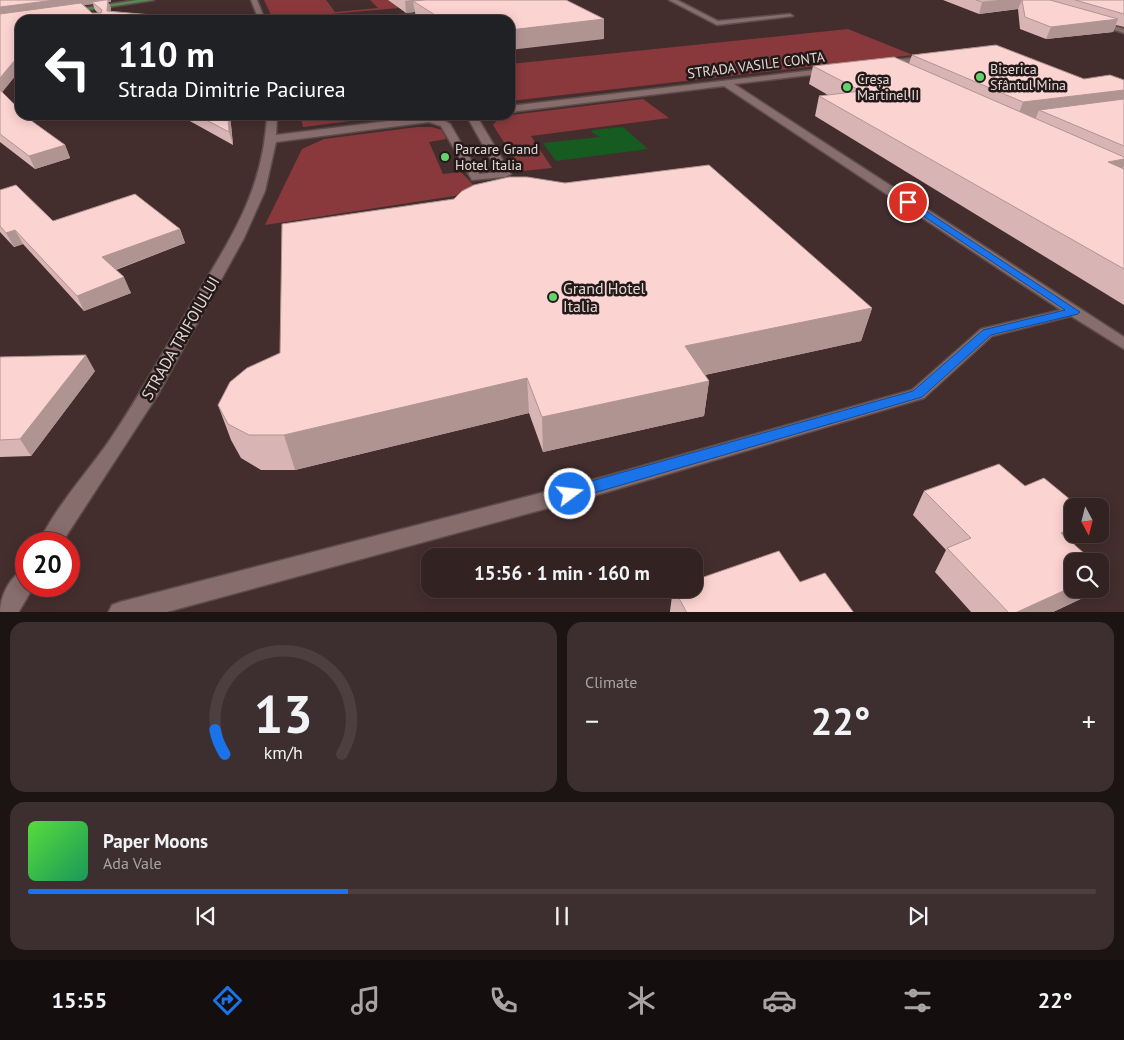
<!DOCTYPE html>
<html lang="en">
<head>
<meta charset="utf-8">
<style>
  body { margin:0; font-family:"PT Sans",sans-serif; background:#3d2f2f; color:#f1f3f6; height:100vh; display:flex; flex-direction:column; font-size:19px; white-space:nowrap }
  * { box-sizing:border-box; margin:0 }
  p { font-size:16px; color:#a8a4a5 }
  .icon { flex:none; width:28px; height:28px; fill:none; stroke:currentColor; stroke-width:2; stroke-linecap:round; stroke-linejoin:round }
  .map { position:relative; height:612px; overflow:hidden }
  .details { display:flex; flex-direction:column; gap:10px; padding:10px; background:#1c1313; flex:1 }
  .details>* { flex:none }
  .guide { position:absolute; left:15px; top:15px; width:500px; height:105px; border-radius:15px; box-shadow:0 2px 12px #0003,0 0 0 1px #4d3f40; background:#202124; color:#fff; overflow:hidden }
  .needle { width:32px; rotate:173deg }
  .tools { position:absolute; left:1064px; top:498px; display:grid; gap:10px }
  .tools a { display:grid; place-items:center; width:45px; height:45px; border-radius:10px; background:#322222; box-shadow:0 2px 12px #0003,0 0 0 1px #4d3f40; font-size:25px }
  .speed { position:absolute; left:15px; top:532px; display:flex; gap:10px; font-size:25px; font-weight:700; text-align:center }
  .speed>* { display:grid; place-content:center; width:65px; height:65px; border-radius:50%; background:#322222; box-shadow:0 2px 12px #0003,0 0 0 1px #4d3f40; line-height:1 }
  .speed .limit { border:8px solid #d22; background:#fff; color:#111 }
  .pin { position:absolute; display:grid; place-items:center; width:42px; height:42px; color:#fff; margin:-21px; border:2px solid #fff; border-radius:50%; box-shadow:0 1px 5px #0007 }
  .me { position:absolute; width:55px; margin:-28px; rotate:75deg; stroke-linejoin:round; filter:drop-shadow(0 0 4px #0008) }
  .turn { display:flex; align-items:center; gap:18px; height:105px; padding:0 20px; font-size:22px }
  .turn .icon { width:65px; height:65px; stroke-width:2.5 }
  .turn b { display:block; font-size:35px; line-height:42px }
  .big { font-size:38px; font-weight:700; line-height:1.1 }
  .details .widget { flex:1; display:flex; flex-direction:column; justify-content:center; gap:8px; min-width:0; padding:0 18px; border-radius:15px; background:#3d2f2f }
  .details .dial { align-items:center; gap:0 }
  .dial svg { height:130px; overflow:visible; fill:none; stroke:#4d3f40; stroke-width:7; stroke-linecap:round; text-anchor:middle }
  .dial text { fill:#f1f3f6; stroke:none }
  .song { display:flex; align-items:center; gap:15px }
  .cover { width:60px; height:60px; border-radius:8px; background:linear-gradient(135deg,hsl(110 70% 55%),hsl(150 70% 35%)) }
  .played { height:5px; border-radius:2px; background:linear-gradient(90deg,#1a73e8 30%,#4d3f40 30%) }
  .keys { display:flex; justify-content:space-around; direction:ltr }
  .heat { display:flex; justify-content:space-between; align-items:center; font-size:28px; direction:ltr }
  .details .tiles { flex:1; display:grid; gap:10px; grid-template-columns:1fr 1fr }
  .widget:last-child { grid-column:span 2 }
  .trip { position:absolute; left:421px; top:548px; width:282px; height:50px; border-radius:15px; background:#322222; box-shadow:0 2px 12px #0003,0 0 0 1px #4d3f40; font-weight:700; line-height:50px; text-align:center }
  .tab-bar { display:flex; height:80px; justify-content:space-around; align-items:center; background:#140e0e; color:#a8a4a5 }
  .tab-bar .icon { width:35px; height:35px }
  .tab-bar .active { color:#1a73e8 }
  .tab-bar b { font-size:22px; color:#f1f3f6 }
  .map>svg:first-child { display:block }
</style>
</head>
<body>
<div class="map">
<svg width="1124" height="613" viewBox="0 0 1124 613">
  <rect width="100%" height="100%" fill="#432e2d"/>
  <!-- green -->
  <g fill="#89393c">
    <path d="M 264,0 L 326,0 L 335,12 L 378,8 L 370,0 L 388,0 L 399,8 L 273,19 Z"/>
    <path d="M 848,29 L 913,55 L 510,101 L 510,64 Z"/>
    <path d="M 643,99 L 669,118 L 531,136 L 552,168 L 522,171 L 493,125 L 499,118 L 511,115 Z"/>
    <path d="M 300,115 L 398,115 L 303,127 Z"/>
    <path d="M 417,127 L 432,127 L 442,130 L 446,139 L 429,142 L 443,174 L 461,172 L 480,192 L 265,225 L 302,149 L 324,139 Z"/>
  </g>
  <!-- water -->
  <path fill="#165b1f" d="M 623,127 L 648,149 L 556,161 L 543,143 L 600,137 L 591,132 L 593,130 Z"/>
  <g fill="none" stroke-linecap="round" stroke-linejoin="round">
    <!-- minor casing -->
    <g stroke="#5d4c4b" stroke-width="3">
      <g id="minor">
        <path d="M 251,0 L 257,0 L 265,20 L 259,20 Z"/>
        <path d="M 669,0 L 677,0 L 718,21 L 790,14 L 793,16 L 717,25 Z"/>
        <path d="M 437,13 L 435,16 L 356,20 L 359,18 Z"/>
        <path d="M 1094,20 L 1124,29 L 1124,33 L 1092,23 Z"/>
        <path d="M 930,56 L 934,58 L 933,60 L 884,65 L 880,63 L 884,61 Z"/>
        <path d="M 831,68 L 835,70 L 834,72 L 734,84 L 1124,337 L 1124,349 L 1071,316 L 992,336 L 924,398 L 607,492 L 163,613 L 108,613 L 112,605 L 120,602 L 607,476 L 912,390 L 981,329 L 1061,310 L 724,86 L 510,112 L 510,106 Z"/>
        <path d="M 267,115 L 277,115 L 276,135 L 437,115 L 464,115 L 443,120 L 450,124 L 479,174 L 498,172 L 469,120 L 472,115 L 482,115 L 479,120 L 511,174 L 505,177 L 472,180 L 441,126 L 429,122 L 276,142 L 265,191 L 244,238 L 157,396 L 61,544 L 38,544 C 55,508 84,476 107,444 C 138,399 163,352 191,305 C 229,240 263,194 267,115 Z"/>
        <path d="M 26,569 L 26,586 L 34,586 L 18,613 L 0,613 C 0,596 10,575 26,569 Z"/>
      </g>
    </g>
    <!-- major casing -->
    <g stroke="#5d4c4b" stroke-width="3">
      <path id="major" d="M 137,0 L 154,0 L 68,13 L 65,11 Z"/>
    </g>
    <!-- minor -->
    <use href="#minor" fill="#876d6c" fill-rule="evenodd"/>
    <!-- major -->
    <use href="#major" fill="#588a53" fill-rule="evenodd"/>
  </g>
  <!-- wall -->
  <g fill="#d8b5b4" fill-rule="evenodd">
    <path d="M 0,0 L 111,2 L 108,2 L 111,8 L 111,12 L 20,20 L 20,70 L 2,92 L 33,122 L 65,145 L 70,158 L 35,169 L 0,142 ZM 93,4 L 95,10 L 98,13 L 92,13 L 84,5 Z"/>
    <path d="M 388,0 L 566,0 L 604,19 L 604,39 L 510,20 L 417,20 L 416,19 L 415,12 L 406,13 Z"/>
    <path d="M 943,0 L 1124,0 L 1124,27 L 1116,25 L 1113,32 L 1046,39 L 1020,29 L 1018,9 L 979,14 Z"/>
    <path d="M 912,55 L 1084,79 L 1124,80 L 1124,305 L 815,116 L 819,96 L 828,95 L 809,84 L 813,66 L 909,63 Z"/>
    <path d="M 179,115 L 230,115 L 233,145 Z"/>
    <path d="M 0,190 L 53,221 L 180,229 L 185,243 L 116,270 L 131,293 L 84,311 L 23,244 L 14,247 L 0,232 Z"/>
    <path d="M 872,308 L 861,341 L 705,375 L 709,381 L 704,416 L 543,452 L 529,413 L 295,470 L 261,470 L 241,458 L 231,440 L 218,405 Z"/>
    <path d="M 0,357 L 95,371 L 31,456 L 0,457 Z"/>
    <path d="M 924,491 L 1072,534 L 1083,534 L 1077,543 L 1074,545 L 1072,589 L 1093,589 L 1087,596 L 1051,613 L 972,613 L 935,572 L 946,550 L 913,515 Z"/>
    <path d="M 800,582 L 854,613 L 670,613 L 670,611 L 673,589 L 695,589 Z"/>
  </g>
  <!-- shaded-wall -->
  <g fill="#b09492">
    <path d="M 55,0 L 111,0 L 111,2 L 108,2 L 111,8 L 111,20 L 107,11 L 92,2 L 93,4 L 0,16 L 0,7 Z"/>
    <path d="M 411,0 L 521,0 L 413,1 L 415,12 L 406,13 L 405,1 Z"/>
    <path d="M 1004,0 L 1022,0 L 1018,9 L 979,14 L 982,2 Z"/>
    <path d="M 604,19 L 604,39 L 510,50 L 510,30 Z"/>
    <path d="M 1118,19 L 1113,32 L 1046,39 L 1051,27 Z"/>
    <path d="M 20,54 L 20,70 L 0,95 L 0,78 Z"/>
    <path d="M 1124,90 L 1124,109 L 1039,110 L 1035,120 L 1015,123 L 1023,102 Z"/>
    <path d="M 228,115 L 230,115 L 233,145 L 229,132 Z"/>
    <path d="M 65,145 L 70,158 L 35,169 L 29,156 Z"/>
    <path d="M 1124,159 L 1124,166 L 1116,181 L 1108,162 Z"/>
    <path d="M 180,229 L 185,243 L 109,272 L 102,257 Z"/>
    <path d="M 15,230 L 23,244 L 14,247 L 6,233 Z"/>
    <path d="M 124,277 L 131,293 L 84,311 L 77,296 Z"/>
    <path d="M 872,308 L 861,341 L 681,380 L 685,346 Z"/>
    <path d="M 86,355 L 95,371 L 31,456 L 20,439 Z"/>
    <path d="M 527,378 L 529,413 L 295,470 L 284,435 Z"/>
    <path d="M 709,381 L 704,416 L 543,452 L 542,417 Z"/>
    <path d="M 1072,528 L 1072,534 L 1083,534 L 1077,543 L 1045,557 L 1061,533 Z"/>
    <path d="M 1105,572 L 1100,579 L 1100,575 Z"/>
    <path d="M 1072,587 L 1072,589 L 1093,589 L 1087,596 L 1051,613 L 1015,613 Z"/>
  </g>
  <!-- building -->
  <g fill="#fbd3d1" stroke="#b09492">
    <path d="M 0,0 L 55,0 L 0,7 Z"/>
    <path d="M 105,0 L 108,0 L 107,11 L 208,20 L 20,20 L 20,54 L 0,78 L 0,14 L 81,3 L 92,13 L 101,13 L 102,10 L 92,2 Z"/>
    <path d="M 425,0 L 566,0 L 604,19 L 510,30 L 510,20 L 443,20 L 413,1 Z"/>
    <path d="M 976,0 L 1004,0 L 982,2 Z"/>
    <path d="M 1022,0 L 1050,0 L 1118,19 L 1051,27 L 1025,17 Z"/>
    <path d="M 1075,0 L 1124,0 L 1124,14 Z"/>
    <path d="M 996,45 L 1084,79 L 1110,75 L 1124,80 L 1124,90 L 1023,102 L 912,55 Z"/>
    <path d="M 894,57 L 1124,157 L 1124,159 L 1108,162 L 1124,169 L 1124,269 L 819,96 L 861,91 L 813,66 Z"/>
    <path d="M 0,90 L 20,110 L 20,115 L 25,115 L 33,122 L 65,145 L 29,156 L 0,134 Z"/>
    <path d="M 1124,99 L 1124,146 L 1039,110 Z"/>
    <path d="M 197,115 L 228,115 L 229,132 Z"/>
    <path d="M 709,165 L 872,308 L 685,346 L 709,381 L 542,417 L 527,378 L 284,435 L 249,435 L 228,424 L 218,405 L 230,382 L 247,368 L 280,353 L 282,224 L 454,199 L 462,191 L 474,185 L 509,177 L 527,177 L 565,183 Z"/>
    <path d="M 16,185 L 53,221 L 135,194 L 180,229 L 102,257 L 124,277 L 77,296 L 15,230 L 6,233 L 0,226 L 0,190 Z"/>
    <path d="M 86,355 L 20,439 L 0,440 L 0,357 Z"/>
    <path d="M 999,464 L 1025,486 L 1044,478 L 1078,506 L 1072,506 L 1072,528 L 1061,533 L 1093,561 L 1072,561 L 1072,587 L 1015,613 L 1009,613 L 947,548 L 971,538 L 924,491 Z"/>
    <path d="M 779,551 L 800,582 L 825,573 L 854,613 L 687,613 L 674,589 L 695,589 L 695,580 Z"/>
    <path d="M 1100,568 L 1105,572 L 1100,575 Z"/>
  </g>
  <!-- route -->
  <path fill="#1a73e8" stroke="#114b97" d="M 905,201 L 911,201 L 1080,312 L 1078,314 L 991,335 L 922,397 L 570,500 L 564,498 L 562,494 L 564,489 L 570,487 L 913,391 L 983,330 L 1065,310 L 905,204 Z"/>
  <!-- markers -->
  <g fill="#61d46a" stroke="#231919" stroke-width="2">
    <circle cx="980" cy="77" r="5"/>
    <circle cx="847" cy="87" r="5"/>
    <circle cx="445" cy="157" r="5"/>
    <circle cx="553" cy="297" r="5"/>
  </g>
  <g text-anchor="middle" dominant-baseline="central" stroke-width="5" stroke-linejoin="round" paint-order="stroke">
    <!-- far-street labels -->
    <g font-size="14" fill="#e4d6d5" stroke="#231919">
      <text transform="translate(756 65) rotate(-7)">STRADA VASILE CONTA</text>
    </g>
    <!-- far-poi labels -->
    <g font-size="14" fill="#e4d6d5" stroke="#231919" text-anchor="start">
      <text x="990" y="69">Biserica<tspan x="990" dy="16">Sfântul Mina</tspan></text>
      <text x="857" y="79">Creșa<tspan x="857" dy="16">Martinel II</tspan></text>
      <text x="455" y="149">Parcare Grand<tspan x="455" dy="16">Hotel Italia</tspan></text>
    </g>
    <!-- poi labels -->
    <g font-size="16" fill="#e4d6d5" stroke="#231919" text-anchor="start">
      <text x="563" y="288">Grand Hotel<tspan x="563" dy="18">Italia</tspan></text>
    </g>
    <!-- street labels -->
    <g font-size="16" fill="#e4d6d5" stroke="#231919">
      <text transform="translate(180 338) rotate(-60)">STRADA TRIFOIULUI</text>
    </g>
  </g>
</svg>
<div class="tools">
<a><svg class="needle" viewBox="-14 -14 28 28"><path d="M0-13l5 13h-10z" fill="#e53935"/><path d="M0 13l5-13h-10z" fill="#a8a4a5"/></svg></a>
<a><svg class="icon" aria-label="search" viewBox="0 0 24 24"><circle cx="10" cy="10" r="6"/><path d="M15 15l6 6"/></svg></a>
</div>
<div class="speed"><div class="limit">20</div></div>
<div class="pin" style="left:908px;top:202px;background:#d93025"><svg class="icon" aria-label="arrive" viewBox="0 0 24 24"><path d="M6 21V4h12l-3 4 3 4H6"/></svg></div>
<svg class="me" style="left:570px;top:494px" viewBox="-20 -20 40 40"><circle r="17" fill="#1a73e8" stroke="#fff" stroke-width="3"/><path d="M0-11L8 9 0 5-8 9z" fill="#fff"/></svg>
<div class="trip">15:56 · 1 min · 160 m</div>
<div class="guide">
<div class="turn"><svg class="icon" aria-label="left" viewBox="0 0 24 24"><path d="M17 20v-9H6M10 6l-5 5 5 5"/></svg><div><b>110 m</b>Strada Dimitrie Paciurea</div></div>
</div>
</div>
<section class="details">
<div class="tiles">
<div class="widget dial"><svg viewBox="0 0 100 80">
<path d="M14 69A42 42 0 1 1 86 69"/>
<path d="M14 69A42 42 0 0 1 8 54" stroke="#1a73e8"/>
<text x="50" y="56" font-size="32" font-weight="700">13</text>
<text x="50" y="72" font-size="11">km/h</text>
</svg></div>
<div class="widget"><p>Climate</p>
<div class="heat"><a>−</a><b class="big">22°</b><a>+</a></div>
</div>
<div class="widget">
<div class="song"><i class="cover"></i><div><b>Paper Moons</b><p>Ada Vale</p></div></div>
<div class="played"></div>
<div class="keys"><svg class="icon" aria-label="previous" viewBox="0 0 24 24"><path d="M18 5L8 12l10 7zM5 5v14"/></svg><svg class="icon" aria-label="pause" viewBox="0 0 24 24"><path d="M8 5v14M16 5v14"/></svg><svg class="icon" aria-label="next" viewBox="0 0 24 24"><path d="M6 5l10 7-10 7zM19 5v14"/></svg></div>
</div>
</div>
</section>
<nav class="tab-bar">
<b>15:55</b>
<svg class="icon active" aria-label="directions" viewBox="0 0 24 24"><path d="M12 3l9 9-9 9-9-9zM9 14v-3h6M13 9l2 2-2 2"/></svg>
<svg class="icon" aria-label="music" viewBox="0 0 24 24"><path d="M9 18V5l10-2v13"/><circle cx="6" cy="18" r="3"/><circle cx="16" cy="16" r="3"/></svg>
<svg class="icon" aria-label="phone" viewBox="0 0 24 24"><path d="M5 4h4l2 5-3 2q2 4 5 5l2-3 5 2v4C11 20 4 13 5 4z"/></svg>
<svg class="icon" aria-label="climate" viewBox="0 0 24 24"><path d="M12 3v18M4 7l16 10M4 17L20 7"/></svg>
<svg class="icon" aria-label="car" viewBox="0 0 24 24"><path d="M5 17H2v-5l4-1 3-4h7l3 4 3 1v5h-3M9 17h6M6 11h13"/><circle cx="7" cy="17" r="2"/><circle cx="17" cy="17" r="2"/></svg>
<svg class="icon" aria-label="filters" viewBox="0 0 24 24"><path d="M4 7h16M4 17h16"/><circle cx="9" cy="7" r="2"/><circle cx="15" cy="17" r="2"/></svg>
<b>22°</b>
</nav>
</body>
</html>
